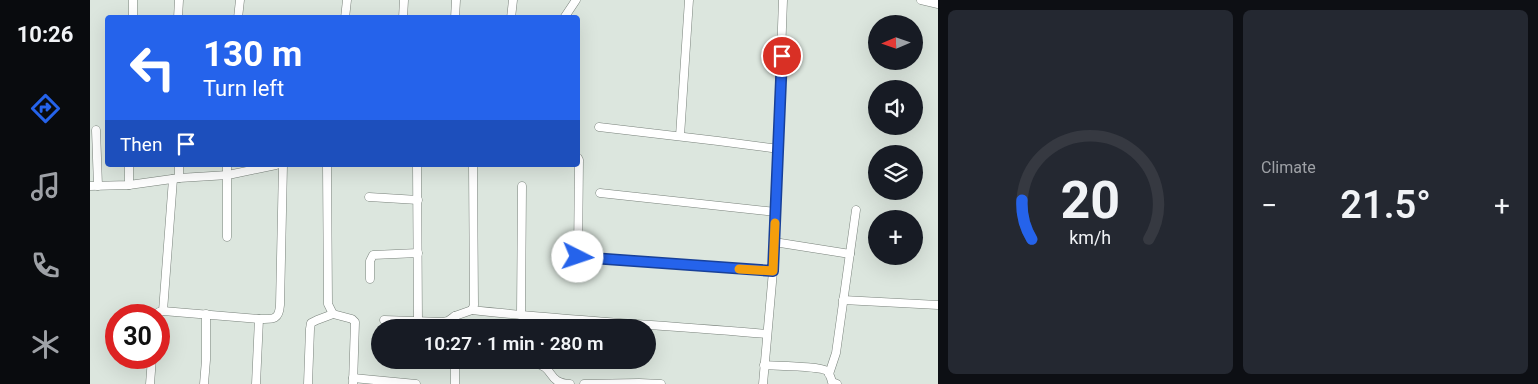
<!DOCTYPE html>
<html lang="en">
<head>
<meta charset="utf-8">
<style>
  body { margin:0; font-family:Roboto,sans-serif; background:#242831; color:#f1f3f6; height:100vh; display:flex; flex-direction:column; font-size:19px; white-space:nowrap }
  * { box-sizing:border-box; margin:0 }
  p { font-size:16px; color:#9ea1a6 }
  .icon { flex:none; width:28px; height:28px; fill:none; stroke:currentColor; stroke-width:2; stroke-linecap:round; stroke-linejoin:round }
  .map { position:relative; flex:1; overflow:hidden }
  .side { display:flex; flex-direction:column; gap:10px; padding:10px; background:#0d0f14; width:600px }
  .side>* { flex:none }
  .hud { position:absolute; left:15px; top:15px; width:475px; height:152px; border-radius:5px; box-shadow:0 5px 20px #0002; background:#2563eb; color:#fff; overflow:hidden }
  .needle { width:32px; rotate:268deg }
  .fabs { position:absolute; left:778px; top:15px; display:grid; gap:10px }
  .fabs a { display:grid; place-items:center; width:55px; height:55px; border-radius:50%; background:#171b24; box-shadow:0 5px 20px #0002; font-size:25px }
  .speed { position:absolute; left:15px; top:304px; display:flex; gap:10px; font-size:25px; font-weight:700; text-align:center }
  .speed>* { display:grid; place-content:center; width:65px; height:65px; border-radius:50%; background:#171b24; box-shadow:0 5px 20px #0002; line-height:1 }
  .speed .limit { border:8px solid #d22; background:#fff; color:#111 }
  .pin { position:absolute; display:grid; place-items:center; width:42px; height:42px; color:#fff; margin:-21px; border:2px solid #fff; border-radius:50%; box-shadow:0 1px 5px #0007 }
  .me { position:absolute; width:55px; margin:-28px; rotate:94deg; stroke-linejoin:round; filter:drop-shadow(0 0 4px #0008) }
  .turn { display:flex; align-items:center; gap:18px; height:105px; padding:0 15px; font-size:22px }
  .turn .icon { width:65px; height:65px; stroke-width:2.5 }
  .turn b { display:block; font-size:35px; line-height:42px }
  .then { display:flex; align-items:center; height:48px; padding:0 15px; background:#0003; gap:10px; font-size:19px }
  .big { font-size:38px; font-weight:600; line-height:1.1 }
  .side .widget { flex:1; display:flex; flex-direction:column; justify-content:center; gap:8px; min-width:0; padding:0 18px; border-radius:8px; background:#242831 }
  .side .dial { align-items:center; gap:0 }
  .dial svg { height:130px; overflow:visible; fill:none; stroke:#363941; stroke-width:7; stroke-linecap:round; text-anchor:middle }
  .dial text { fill:#f1f3f6; stroke:none }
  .heat { display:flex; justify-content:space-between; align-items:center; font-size:28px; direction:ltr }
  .side .tiles { flex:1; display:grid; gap:10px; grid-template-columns:repeat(2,1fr) }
  .trip { position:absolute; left:281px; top:319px; width:285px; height:50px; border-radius:25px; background:#171b24; box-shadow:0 5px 20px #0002; font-weight:600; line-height:50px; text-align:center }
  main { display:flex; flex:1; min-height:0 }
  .tab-bar { display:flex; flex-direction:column; width:90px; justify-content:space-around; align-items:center; background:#090b0e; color:#9ea1a6 }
  .tab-bar .icon { width:35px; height:35px }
  .tab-bar .on { color:#2563eb }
  .tab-bar b { font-size:22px; color:#f1f3f6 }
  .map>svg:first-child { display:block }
</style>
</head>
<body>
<main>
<nav class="tab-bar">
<b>10:26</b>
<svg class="icon on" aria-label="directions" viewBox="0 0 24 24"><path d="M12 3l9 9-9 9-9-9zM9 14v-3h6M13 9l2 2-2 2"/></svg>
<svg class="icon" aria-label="music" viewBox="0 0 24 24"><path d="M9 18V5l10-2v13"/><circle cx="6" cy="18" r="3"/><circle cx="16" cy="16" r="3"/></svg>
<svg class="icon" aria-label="phone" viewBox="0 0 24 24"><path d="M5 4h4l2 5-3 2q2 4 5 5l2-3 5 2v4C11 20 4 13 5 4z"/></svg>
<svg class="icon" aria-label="climate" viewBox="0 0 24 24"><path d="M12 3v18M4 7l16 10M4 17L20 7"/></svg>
</nav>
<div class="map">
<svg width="848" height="384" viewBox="0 0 848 384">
  <rect width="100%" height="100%" fill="#dce6de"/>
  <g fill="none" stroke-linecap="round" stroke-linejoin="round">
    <!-- street casing -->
    <g stroke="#79827b" stroke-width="9">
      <g id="street">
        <path d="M 831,0 L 848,4"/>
        <path d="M 43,18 L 43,0"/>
        <path d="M 88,18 L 89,0"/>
        <path d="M 148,18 L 150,0"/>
        <path d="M 255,18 L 257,0"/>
        <path d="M 313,18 L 314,0"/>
        <path d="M 365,18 L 366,0"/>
        <path d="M 421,18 L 423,0"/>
        <path d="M 474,18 L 486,0"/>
        <path d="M 509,127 L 628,141 L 689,149"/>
        <path d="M 6,130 L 8,186"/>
        <path d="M 590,136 L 599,0"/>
        <path d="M 488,158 L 489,160 L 488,257"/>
        <path d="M 39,165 L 39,185"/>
        <path d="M 89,165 L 89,178"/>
        <path d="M 237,165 L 238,304 L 243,314 L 262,319 L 265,322 L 263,384"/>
        <path d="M 327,165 L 328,322"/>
        <path d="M 0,186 L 39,185 L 89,178 L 138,175 L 186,165"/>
        <path d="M 510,193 L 686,212"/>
        <path d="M 279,197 L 328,200"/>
        <path d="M 137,237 L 137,165"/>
        <path d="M 684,242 L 760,254"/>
        <path d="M 471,255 L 683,271"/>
        <path d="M 280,279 L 280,261 L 283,255 L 328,253"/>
        <path d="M 753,300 L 848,305"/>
        <path d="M 382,310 C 480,321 578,325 676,334"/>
        <path d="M 73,311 L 83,179"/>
        <path d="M 65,315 L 69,312 L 73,311 L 169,319 C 182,319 189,321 190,305 L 193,165"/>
        <path d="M 431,315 L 432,186"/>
        <path d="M 365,316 L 365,328"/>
        <path d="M 294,320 L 353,322 L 358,321 L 365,316 L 382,310 L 384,305 L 383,165"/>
        <path d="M 365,360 L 365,384"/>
        <path d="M 365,362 L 444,363 C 466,367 456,383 480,384"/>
        <path d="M 674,365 C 685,366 731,366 737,371 C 740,374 741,378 742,382 L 747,384"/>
        <path d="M 739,374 L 746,353 L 766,210"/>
        <path d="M 263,378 L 326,384"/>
        <path d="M 60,384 L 62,358"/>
        <path d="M 114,384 L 116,360 L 116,314"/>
        <path d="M 166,384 L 169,319"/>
        <path d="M 218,384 L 220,329 L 221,323 L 227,320 L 243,314"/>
        <path d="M 494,384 L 549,383 L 571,384"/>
        <path d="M 673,384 L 683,271 L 693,0"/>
      </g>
    </g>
    <!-- street -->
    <use href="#street" stroke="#fff" stroke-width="8"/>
  </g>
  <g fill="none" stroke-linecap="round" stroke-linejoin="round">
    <!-- route casing -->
    <g stroke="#184099" stroke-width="12">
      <path id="route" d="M 488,257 L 683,271 L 692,56"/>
    </g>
    <!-- route -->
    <use href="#route" stroke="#2563eb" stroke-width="9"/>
    <!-- slow -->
    <path stroke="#f59e0b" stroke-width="9" d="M 649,269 L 683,271 L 685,223"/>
  </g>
</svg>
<div class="fabs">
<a><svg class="needle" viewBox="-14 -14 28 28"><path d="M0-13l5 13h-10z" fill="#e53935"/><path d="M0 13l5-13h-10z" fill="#9ea1a6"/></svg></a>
<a><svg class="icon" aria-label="sound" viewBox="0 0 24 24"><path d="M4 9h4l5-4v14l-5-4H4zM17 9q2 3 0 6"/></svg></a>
<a><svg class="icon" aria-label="layers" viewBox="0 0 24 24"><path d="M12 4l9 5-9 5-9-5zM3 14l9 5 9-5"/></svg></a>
<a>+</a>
</div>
<div class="speed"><div class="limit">30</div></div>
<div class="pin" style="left:692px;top:56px;background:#d93025"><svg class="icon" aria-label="arrive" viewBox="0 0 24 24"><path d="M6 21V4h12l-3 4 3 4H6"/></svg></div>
<svg class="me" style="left:488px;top:257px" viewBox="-20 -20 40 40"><circle r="19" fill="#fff"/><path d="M0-13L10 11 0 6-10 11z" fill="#2563eb"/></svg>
<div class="trip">10:27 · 1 min · 280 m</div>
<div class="hud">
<div class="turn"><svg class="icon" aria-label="left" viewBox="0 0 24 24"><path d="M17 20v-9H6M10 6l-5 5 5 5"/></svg><div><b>130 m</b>Turn left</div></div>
<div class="then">Then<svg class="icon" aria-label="arrive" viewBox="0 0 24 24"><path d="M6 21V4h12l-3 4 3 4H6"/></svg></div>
</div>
</div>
<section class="side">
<div class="tiles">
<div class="widget dial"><svg viewBox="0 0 100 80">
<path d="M14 69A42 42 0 1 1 86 69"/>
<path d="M14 69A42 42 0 0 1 8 45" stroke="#2563eb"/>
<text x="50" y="56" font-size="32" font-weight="700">20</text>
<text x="50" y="72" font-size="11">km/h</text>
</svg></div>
<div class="widget"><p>Climate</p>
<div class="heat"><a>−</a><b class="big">21.5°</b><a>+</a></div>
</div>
</div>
</section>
</main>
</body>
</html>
